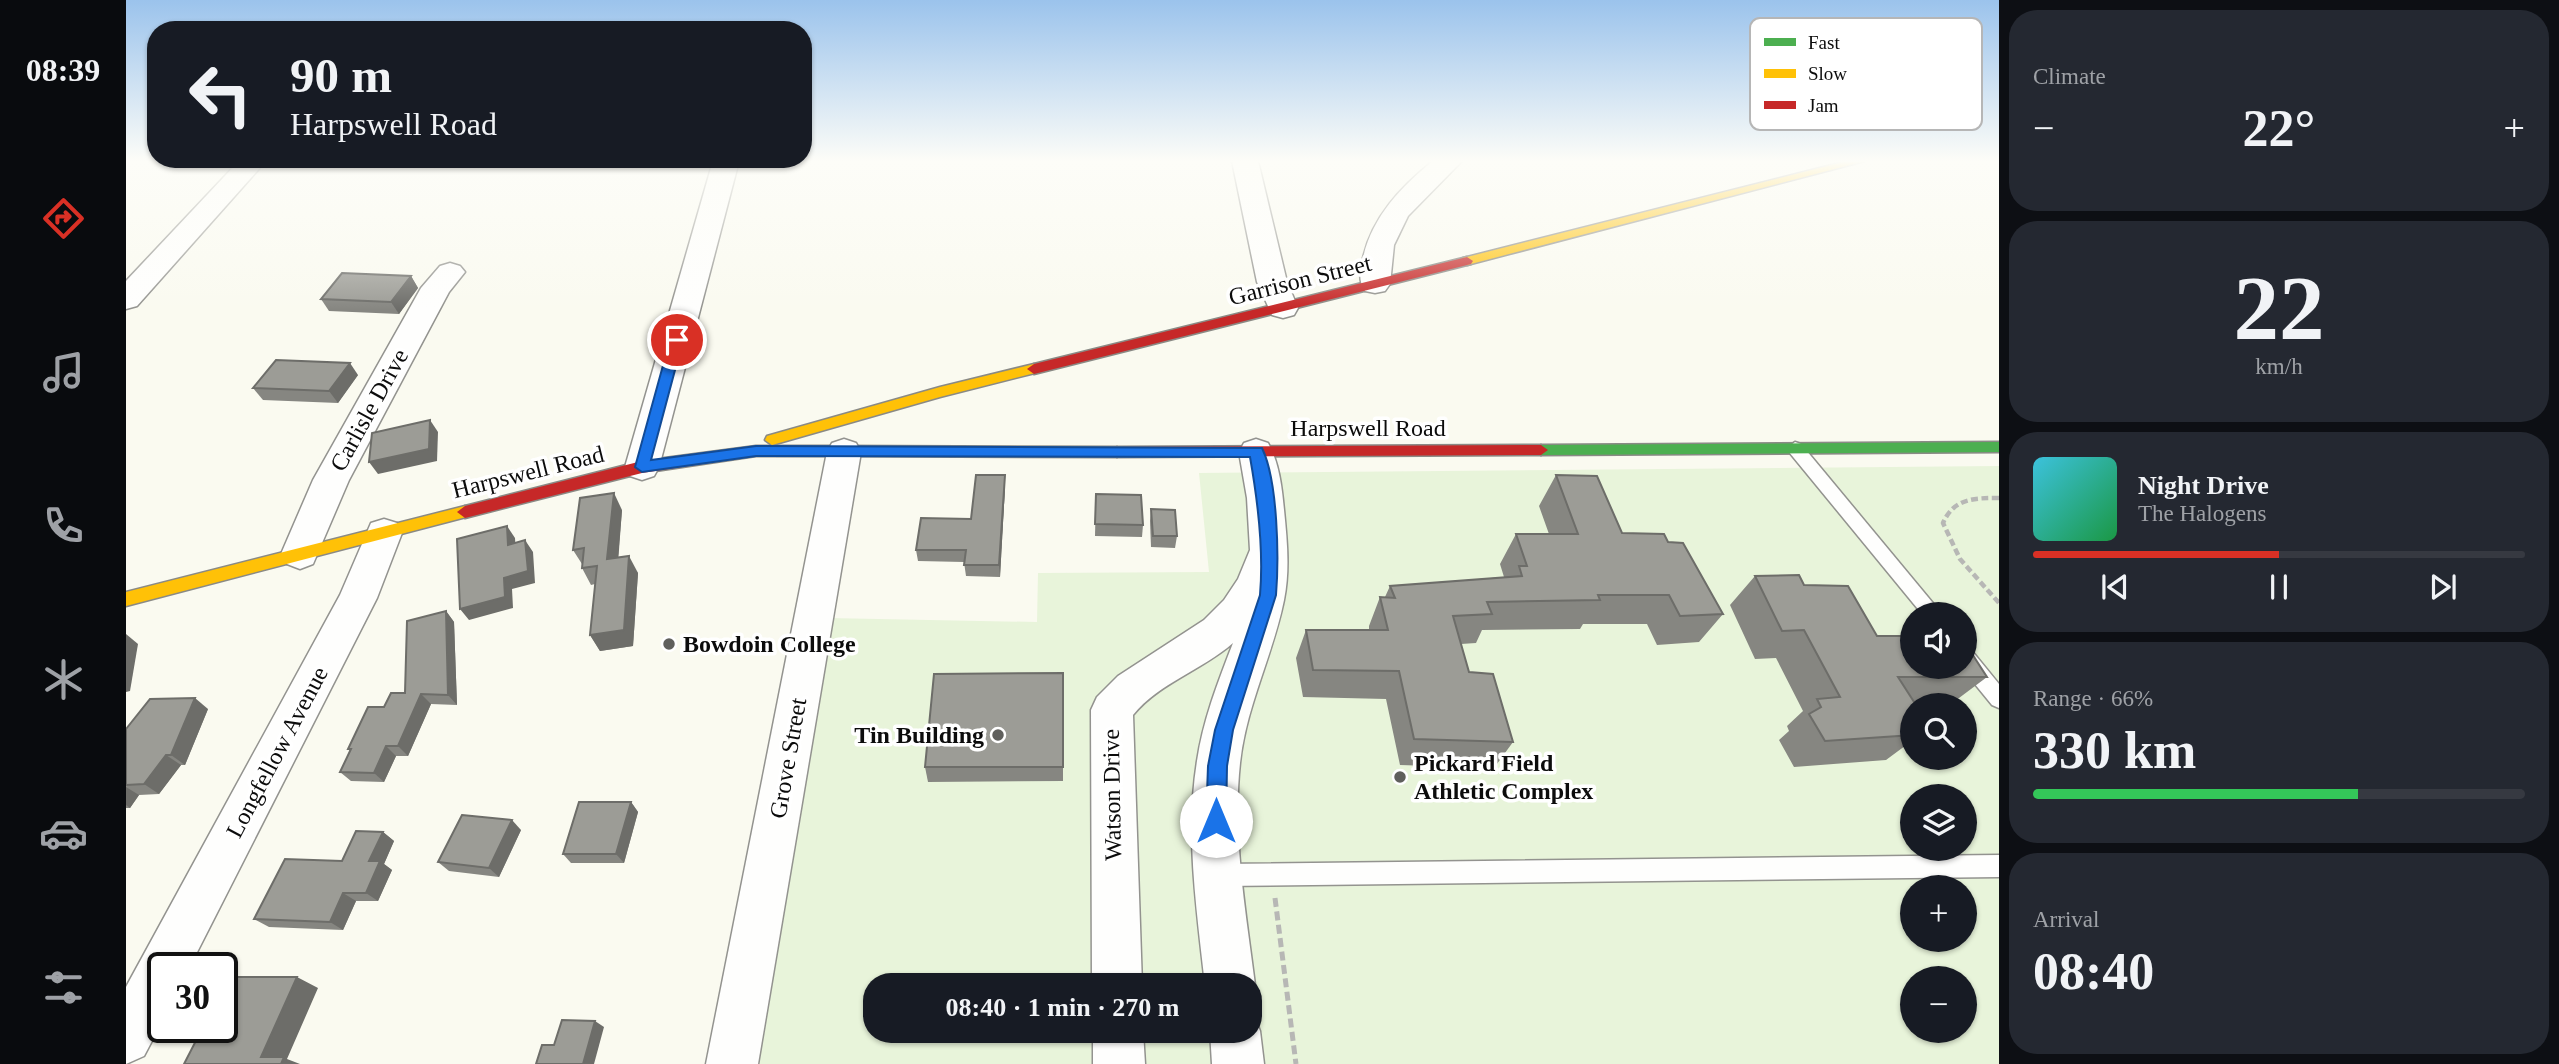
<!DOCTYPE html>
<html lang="en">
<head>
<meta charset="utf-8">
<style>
  body { margin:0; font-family:Georgia,serif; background:#242831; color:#f1f3f6; height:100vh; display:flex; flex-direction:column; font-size:26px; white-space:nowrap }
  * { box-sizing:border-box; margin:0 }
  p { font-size:23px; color:#9ea1a6 }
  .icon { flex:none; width:38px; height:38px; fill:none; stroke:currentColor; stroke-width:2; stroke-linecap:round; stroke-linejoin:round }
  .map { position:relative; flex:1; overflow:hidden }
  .sheet { display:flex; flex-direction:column; gap:10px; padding:10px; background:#0d0f14; width:560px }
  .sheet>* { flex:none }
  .banner { position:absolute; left:21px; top:21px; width:665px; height:147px; border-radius:28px; box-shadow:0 2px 5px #0004; background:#171b24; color:#f1f3f6; overflow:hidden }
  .tools { position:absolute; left:1774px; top:602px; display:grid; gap:14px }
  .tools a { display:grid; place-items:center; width:77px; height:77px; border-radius:50%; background:#171b24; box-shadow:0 2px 5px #0004; font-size:35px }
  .speed { position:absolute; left:21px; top:952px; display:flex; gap:14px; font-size:35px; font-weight:700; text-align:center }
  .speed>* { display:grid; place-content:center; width:91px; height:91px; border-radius:50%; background:#171b24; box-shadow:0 2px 5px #0004; line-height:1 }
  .speed .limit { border:4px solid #111; border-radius:10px; background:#fff; color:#111 }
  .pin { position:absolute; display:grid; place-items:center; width:60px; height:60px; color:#fff; margin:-30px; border:4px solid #fff; border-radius:50%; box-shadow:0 2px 7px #0007 }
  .me { position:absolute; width:77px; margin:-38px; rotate:0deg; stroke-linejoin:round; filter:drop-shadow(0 0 5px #0008) }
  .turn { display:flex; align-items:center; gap:24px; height:147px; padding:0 28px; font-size:32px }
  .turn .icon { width:91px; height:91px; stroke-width:2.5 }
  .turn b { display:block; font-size:49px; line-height:60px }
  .big { font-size:52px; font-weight:700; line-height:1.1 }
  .sheet .tile { flex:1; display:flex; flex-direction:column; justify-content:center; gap:10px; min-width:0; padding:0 24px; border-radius:28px; background:#242831 }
  .sheet .dial { align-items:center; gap:0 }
  .dial b { font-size:91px; line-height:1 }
  .song { display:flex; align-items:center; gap:21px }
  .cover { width:84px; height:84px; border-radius:10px; background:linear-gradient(135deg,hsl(190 70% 55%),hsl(140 70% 35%)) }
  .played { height:7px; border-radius:4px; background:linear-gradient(90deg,#d93025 50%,#363941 50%) }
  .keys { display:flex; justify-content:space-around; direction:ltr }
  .heat { display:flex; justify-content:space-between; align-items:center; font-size:38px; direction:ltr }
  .charge { height:10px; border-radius:5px; background:linear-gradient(90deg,#34c759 66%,#363941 0) }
  .trip { position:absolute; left:737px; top:973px; width:399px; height:70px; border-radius:28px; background:#171b24; box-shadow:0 2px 5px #0004; font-weight:700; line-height:70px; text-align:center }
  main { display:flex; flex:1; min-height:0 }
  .menu { display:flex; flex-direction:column; width:126px; justify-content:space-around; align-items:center; background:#090b0e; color:#9ea1a6 }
  .menu .icon { width:49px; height:49px }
  .menu .current { color:#d93025 }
  .menu b { font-size:32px; color:#f1f3f6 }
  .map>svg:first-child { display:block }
</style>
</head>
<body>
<main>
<nav class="menu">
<b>08:39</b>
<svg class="icon current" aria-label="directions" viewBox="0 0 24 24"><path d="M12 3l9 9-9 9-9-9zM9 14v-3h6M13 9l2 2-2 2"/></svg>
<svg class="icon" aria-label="music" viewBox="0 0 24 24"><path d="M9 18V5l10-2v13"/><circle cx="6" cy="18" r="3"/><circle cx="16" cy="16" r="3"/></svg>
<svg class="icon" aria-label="phone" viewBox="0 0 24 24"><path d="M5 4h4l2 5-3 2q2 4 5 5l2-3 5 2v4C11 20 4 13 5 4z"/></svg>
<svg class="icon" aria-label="climate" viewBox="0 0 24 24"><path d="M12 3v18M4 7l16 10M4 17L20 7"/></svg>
<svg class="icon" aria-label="car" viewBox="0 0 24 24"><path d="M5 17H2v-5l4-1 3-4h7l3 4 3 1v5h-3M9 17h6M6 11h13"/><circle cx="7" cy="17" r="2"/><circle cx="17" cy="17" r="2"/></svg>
<svg class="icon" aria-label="filters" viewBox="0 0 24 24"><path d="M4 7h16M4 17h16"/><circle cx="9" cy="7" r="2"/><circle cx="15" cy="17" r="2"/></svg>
</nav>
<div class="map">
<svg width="1873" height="1064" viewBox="0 0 1873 1064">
  <rect width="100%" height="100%" fill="#fafaf0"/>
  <!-- pitch -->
  <path fill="#e8f4da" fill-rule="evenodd" d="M 1873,466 L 1873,1064 L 626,1064 L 702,618 L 911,622 L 912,573 L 1083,572 L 1073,473 ZM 1787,614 L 1839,614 L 1839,667 L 1787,667 ZM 1787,705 L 1839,705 L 1839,758 L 1787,758 ZM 1787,796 L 1839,796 L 1839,849 L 1787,849 ZM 1787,887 L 1839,887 L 1839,940 L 1787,940 ZM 1787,978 L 1839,978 L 1839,1031 L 1787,1031 ZM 749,985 L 1124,985 L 1124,1031 L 749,1031 Z"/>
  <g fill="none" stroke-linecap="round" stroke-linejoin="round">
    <!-- lane casing -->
    <g stroke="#93938f" stroke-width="3">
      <g id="lane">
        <path d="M 1669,442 L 1675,444 L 1816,614 L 1796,614 L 1663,452 L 1661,448 Z"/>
        <path d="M 1839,649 L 1846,651 L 1873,684 L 1873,708 L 1866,705 L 1835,667 L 1839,667 Z"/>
        <path d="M 1873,855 L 1873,877 L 1094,886 L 1086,883 L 1083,875 L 1086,867 L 1094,864 Z"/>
      </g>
    </g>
    <!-- street casing -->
    <g stroke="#93938f" stroke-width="3">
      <g id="street">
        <path d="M 113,161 L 140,161 L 11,306 L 0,309 L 0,281 Z"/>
        <path d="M 587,161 L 613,161 L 533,467 L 528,476 L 516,480 L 504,476 L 499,467 Z"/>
        <path d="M 1106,161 L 1132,161 L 1161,282 L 1172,308 L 1168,315 L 1157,318 L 1146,315 L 1131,282 Z"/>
        <path d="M 1307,161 L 1336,161 L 1282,216 L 1268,245 L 1264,284 L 1259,291 L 1249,293 L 1239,291 C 1232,281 1234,269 1237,258 C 1246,217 1275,187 1307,161 Z"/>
        <path d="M 324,263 L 334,266 L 339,272 L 323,292 L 223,480 L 187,564 L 174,569 L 161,564 L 155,554 L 187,480 L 295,288 L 314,266 Z"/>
        <path d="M 718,439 L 730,443 L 735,452 L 632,1064 L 580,1064 L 701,452 L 706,443 Z"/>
        <path d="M 1130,439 L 1142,443 C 1153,462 1156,488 1158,510 C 1161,540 1164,570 1158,600 C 1147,655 1120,706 1114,763 C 1106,837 1120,912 1129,985 L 1124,998 L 1124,985 L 1079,985 C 1071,912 1059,835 1071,761 C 1077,720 1092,682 1107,643 C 1076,670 1033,683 1007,715 L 1016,985 L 966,985 L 965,710 L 971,697 L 992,676 L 1078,620 L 1098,600 L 1112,579 L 1124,550 L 1121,498 L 1113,452 L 1118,443 Z"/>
        <path d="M 258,519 L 271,523 L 276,533 L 251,598 L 63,968 L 37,968 L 37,1020 L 18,1056 L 0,1064 L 0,987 L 214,595 L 245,523 Z"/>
        <path d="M 1124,1012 L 1127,1013 L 1134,1031 L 1138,1064 L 1086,1064 L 1084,1031 L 1124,1031 Z"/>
        <path d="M 967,1031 L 1017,1031 L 1019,1064 L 967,1064 Z"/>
      </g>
    </g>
    <!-- fast casing -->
    <g stroke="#8a8a85" stroke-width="3">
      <g id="fast">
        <path d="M 1873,442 L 1873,452 L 1415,455 L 1408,450 L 1415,445 Z"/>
        <path d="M 711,446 L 991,447 L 998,452 L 991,457 L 711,456 L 704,451 Z"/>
      </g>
    </g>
    <!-- slow casing -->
    <g stroke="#8a8a85" stroke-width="3">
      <g id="slow">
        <path d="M 1721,161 L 1739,161 L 1341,265 L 1335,261 L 1337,258 Z"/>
        <path d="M 908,364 L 915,369 L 913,372 L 814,397 L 646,445 L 639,440 L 641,436 L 814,387 Z"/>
        <path d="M 339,506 L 347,512 L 344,516 L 0,606 L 0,592 Z"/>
      </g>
    </g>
    <!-- jam casing -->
    <g stroke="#8a8a85" stroke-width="3">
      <g id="jam">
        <path d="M 1341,257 L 1347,261 L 1345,264 L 908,374 L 901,369 L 908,364 Z"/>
        <path d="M 1415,445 L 1422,450 L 1415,455 L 991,457 L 984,452 L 991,447 Z"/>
        <path d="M 630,446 L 711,446 L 718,451 L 711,456 L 630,456 L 516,473 L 339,518 L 331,512 L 339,506 L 516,461 Z"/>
      </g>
    </g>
    <!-- path-far1 -->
    <path stroke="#b7b7b5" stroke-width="4.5" stroke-dasharray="7 3.5" stroke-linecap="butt" d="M 1873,498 C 1848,498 1828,498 1817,523 L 1834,559 L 1873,603"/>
    <!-- path -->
    <path stroke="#b7b7b5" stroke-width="5" stroke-dasharray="9 4.5" stroke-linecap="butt" d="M 1149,898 L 1170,1064"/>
    <!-- lane -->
    <use href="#lane" fill="#fefefd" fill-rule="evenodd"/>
    <!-- street -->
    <use href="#street" fill="#fefefd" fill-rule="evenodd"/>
    <!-- fast -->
    <use href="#fast" fill="#4caf50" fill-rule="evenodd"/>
    <!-- slow -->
    <use href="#slow" fill="#ffc107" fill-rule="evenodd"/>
    <!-- jam -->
    <use href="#jam" fill="#c62828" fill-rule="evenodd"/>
  </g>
  <!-- wall -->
  <g fill="#868681">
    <path d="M 285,276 L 292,288 L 273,314 L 203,311 L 195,299 Z"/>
    <path d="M 232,375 L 212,403 L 137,400 L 127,388 Z"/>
    <path d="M 1430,475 L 1496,533 L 1542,542 L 1597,614 L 1573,642 L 1531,645 L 1521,624 L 1457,624 L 1454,629 L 1356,630 L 1350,643 L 1335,644 L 1343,672 L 1387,742 L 1368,768 L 1274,765 L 1260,699 L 1177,697 L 1170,658 L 1180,630 L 1243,630 L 1243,626 L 1254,597 L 1259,597 L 1264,586 L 1378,577 L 1374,564 L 1390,534 L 1423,534 L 1413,506 Z"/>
    <path d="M 879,487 L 874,577 L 840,576 L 838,562 L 792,561 L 790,550 L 845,519 Z"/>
    <path d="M 970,494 L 1017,525 L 1016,537 L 969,536 Z"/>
    <path d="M 1025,509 L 1051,536 L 1049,548 L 1025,547 L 1024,521 Z"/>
    <path d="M 496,510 L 492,557 L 512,573 L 507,646 L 474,651 L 464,635 L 469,584 L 465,585 L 456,568 L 456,564 L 447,550 Z"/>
    <path d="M 1629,576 L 1678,585 L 1751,636 L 1861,677 L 1825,704 L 1789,704 L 1787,705 L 1787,740 L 1760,760 L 1668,767 L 1653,740 L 1663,731 L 1661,726 L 1677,711 L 1650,658 L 1629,659 L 1604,605 Z"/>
    <path d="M 320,611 L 328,622 L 331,705 L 305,704 L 282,756 L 270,756 L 258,782 L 225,781 L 214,772 L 224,751 L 222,749 L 258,707 L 279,693 Z"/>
    <path d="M 937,673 L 937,781 L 802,782 L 799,767 Z"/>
    <path d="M 82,709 L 59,765 L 55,765 L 33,794 L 13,795 L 4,808 L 0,808 L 0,729 Z"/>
    <path d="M 505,802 L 512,812 L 498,863 L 445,863 L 437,854 Z"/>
    <path d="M 395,830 L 373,877 L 323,871 L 312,862 Z"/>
    <path d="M 257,832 L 268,841 L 258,864 L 266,870 L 252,901 L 230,901 L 217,930 L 143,927 L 128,919 L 216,861 Z"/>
  </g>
  <!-- shaded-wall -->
  <g fill="#6d6d69">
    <path d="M 285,276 L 292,288 L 273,314 L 265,302 Z"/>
    <path d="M 224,363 L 232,375 L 212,403 L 203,391 Z"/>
    <path d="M 304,420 L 312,432 L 311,461 L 252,474 L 243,462 Z"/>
    <path d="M 879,475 L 879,487 L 874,577 L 873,565 Z"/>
    <path d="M 488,493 L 496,510 L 491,576 L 481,559 Z"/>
    <path d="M 381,526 L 389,538 L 390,556 L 382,545 Z"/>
    <path d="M 399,540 L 407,552 L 409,583 L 386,589 L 387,608 L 343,620 L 334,609 L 378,578 Z"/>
    <path d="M 503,556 L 512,573 L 507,646 L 474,651 L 464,635 Z"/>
    <path d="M 320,611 L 328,622 L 331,705 L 322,695 Z"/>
    <path d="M 0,634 L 12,644 L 4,691 L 0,692 Z"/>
    <path d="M 295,694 L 305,704 L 282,756 L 272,746 Z"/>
    <path d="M 69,698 L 82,709 L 59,765 L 45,755 Z"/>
    <path d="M 260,746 L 270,756 L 258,782 L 248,773 Z"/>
    <path d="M 40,755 L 55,765 L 33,794 L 18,784 Z"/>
    <path d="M 0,787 L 13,795 L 4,808 L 0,805 Z"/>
    <path d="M 505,802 L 512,812 L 498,863 L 490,854 Z"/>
    <path d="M 386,820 L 395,830 L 373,877 L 363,868 Z"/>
    <path d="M 257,832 L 268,841 L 258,864 L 266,870 L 252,901 L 240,893 L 243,861 Z"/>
    <path d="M 217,893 L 230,901 L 217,930 L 204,922 Z"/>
    <path d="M 171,977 L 192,988 L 161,1059 L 174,1064 L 153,1064 L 135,1057 Z"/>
    <path d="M 469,1021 L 478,1027 L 468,1064 L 457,1064 Z"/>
  </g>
  <!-- building -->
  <g fill="#9c9c96" stroke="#6d6d69" stroke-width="2">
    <path d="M 216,273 L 285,276 L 265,302 L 195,299 Z"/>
    <path d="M 150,360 L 224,363 L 203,391 L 127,388 Z"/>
    <path d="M 304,420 L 303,449 L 243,462 L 246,433 Z"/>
    <path d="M 850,475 L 879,475 L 873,565 L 838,565 L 840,550 L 790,550 L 795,518 L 845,519 Z"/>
    <path d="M 1430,475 L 1471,476 L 1496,533 L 1538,534 L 1542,542 L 1557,543 L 1597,614 L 1554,616 L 1543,595 L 1472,595 L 1474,600 L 1361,602 L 1366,614 L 1327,616 L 1343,672 L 1367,674 L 1387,742 L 1288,739 L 1273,671 L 1187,670 L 1180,630 L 1262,630 L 1254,597 L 1269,598 L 1264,586 L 1396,576 L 1393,566 L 1401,566 L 1390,534 L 1452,534 Z"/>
    <path d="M 488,493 L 481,559 L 503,556 L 498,630 L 464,635 L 471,566 L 456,568 L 458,548 L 447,550 L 454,498 Z"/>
    <path d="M 970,494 L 1015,495 L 1017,525 L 969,524 Z"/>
    <path d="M 1025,509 L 1049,510 L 1051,536 L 1027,536 Z"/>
    <path d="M 381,526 L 382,545 L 399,540 L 402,571 L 378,578 L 379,597 L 334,609 L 331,539 Z"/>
    <path d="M 1673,575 L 1678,585 L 1722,586 L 1751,636 L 1787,636 L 1787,667 L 1839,667 L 1839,643 L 1861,677 L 1772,677 L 1790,705 L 1787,705 L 1787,735 L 1699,741 L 1683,714 L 1695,707 L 1691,699 L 1714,697 L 1678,630 L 1656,631 L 1629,576 Z"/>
    <path d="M 320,611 L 322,695 L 295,694 L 272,746 L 260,746 L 248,773 L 214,772 L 225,749 L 222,749 L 242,707 L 258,707 L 265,693 L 279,693 L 281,621 Z"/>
    <path d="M 937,673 L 937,767 L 799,767 L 808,674 Z"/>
    <path d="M 69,698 L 45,755 L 40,755 L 18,784 L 0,785 L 0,729 L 24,699 Z"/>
    <path d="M 453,802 L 505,802 L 490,854 L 437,854 Z"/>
    <path d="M 336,815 L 386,820 L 363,868 L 312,862 Z"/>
    <path d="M 230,831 L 257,832 L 243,861 L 254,861 L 240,893 L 217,893 L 204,922 L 128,919 L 159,859 L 216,861 Z"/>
    <path d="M 103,977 L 171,977 L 135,1057 L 158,1057 L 155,1064 L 58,1064 L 77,1027 L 96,1027 L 96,989 Z"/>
    <path d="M 436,1020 L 469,1021 L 457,1064 L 410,1064 L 416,1045 L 428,1045 Z"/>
  </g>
  <!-- sky -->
  <linearGradient id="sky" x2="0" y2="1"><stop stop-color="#9bc3ec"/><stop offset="0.52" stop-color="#fdfdf8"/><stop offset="1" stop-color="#fdfdf8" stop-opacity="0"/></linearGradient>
  <rect width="1873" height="310" fill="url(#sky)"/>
  <!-- route -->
  <path fill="#1a73e8" stroke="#114b97" stroke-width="2" d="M 551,335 L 557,340 L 525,460 L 630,446 L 1136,448 C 1152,481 1153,558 1150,595 L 1107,730 L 1101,766 L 1100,821 L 1097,828 L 1090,831 L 1083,828 L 1080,821 L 1082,766 L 1089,730 L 1134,595 C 1138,549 1132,502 1124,457 L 630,456 L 516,472 L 509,467 L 544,340 Z"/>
  <!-- markers -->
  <g fill="#5f5f5c" stroke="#fff" stroke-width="2.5">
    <circle cx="543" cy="644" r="7"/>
    <circle cx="872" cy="735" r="7"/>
    <circle cx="1274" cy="777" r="7"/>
  </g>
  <g text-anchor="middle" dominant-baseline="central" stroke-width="7" stroke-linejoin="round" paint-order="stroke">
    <!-- street labels -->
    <g font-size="24" fill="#0c0c0c" stroke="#fff">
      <text transform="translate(1174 280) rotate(-14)">Garrison Street</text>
      <text transform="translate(243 410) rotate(-61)">Carlisle Drive</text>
      <text x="1242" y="428">Harpswell Road</text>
      <text transform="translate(402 472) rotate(-14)">Harpswell Road</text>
      <text transform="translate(151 752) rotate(-62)">Longfellow Avenue</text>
      <text transform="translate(662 758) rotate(-80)">Grove Street</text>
      <text transform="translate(986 795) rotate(-91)">Watson Drive</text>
    </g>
    <!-- poi labels -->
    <g font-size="24" font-weight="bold" fill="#0c0c0c" stroke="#fff" text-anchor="start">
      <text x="557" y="644">Bowdoin College</text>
      <text x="858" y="735" text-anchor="end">Tin Building</text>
      <text x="1288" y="763">Pickard Field<tspan x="1288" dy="28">Athletic Complex</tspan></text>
    </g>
  </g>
  <!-- legend -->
  <rect x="1624" y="18" width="232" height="112" rx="10" fill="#fff" stroke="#b6b6b6" stroke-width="2"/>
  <rect x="1638" y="38" width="32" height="8" fill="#4caf50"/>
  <rect x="1638" y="69" width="32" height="9" fill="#ffc107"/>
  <rect x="1638" y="101" width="32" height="8" fill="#c62828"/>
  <g font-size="19" fill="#0c0c0c">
    <text x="1682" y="49">Fast</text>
    <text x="1682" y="80">Slow</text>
    <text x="1682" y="112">Jam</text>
  </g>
</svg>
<div class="tools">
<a><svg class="icon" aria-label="sound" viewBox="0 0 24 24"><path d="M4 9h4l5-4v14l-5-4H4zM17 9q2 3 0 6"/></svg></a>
<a><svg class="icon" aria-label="search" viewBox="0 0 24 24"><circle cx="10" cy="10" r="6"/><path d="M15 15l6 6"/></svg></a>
<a><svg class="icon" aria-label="layers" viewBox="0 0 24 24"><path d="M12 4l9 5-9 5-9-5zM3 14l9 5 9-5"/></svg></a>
<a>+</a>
<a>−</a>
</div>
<div class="speed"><div class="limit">30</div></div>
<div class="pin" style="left:551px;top:340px;background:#d93025"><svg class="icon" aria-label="arrive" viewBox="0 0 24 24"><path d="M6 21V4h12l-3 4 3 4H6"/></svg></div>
<svg class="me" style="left:1090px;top:821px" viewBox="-20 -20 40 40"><circle r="19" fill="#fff"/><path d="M0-13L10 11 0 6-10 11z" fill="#1a73e8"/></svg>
<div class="trip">08:40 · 1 min · 270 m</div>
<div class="banner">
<div class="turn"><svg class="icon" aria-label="left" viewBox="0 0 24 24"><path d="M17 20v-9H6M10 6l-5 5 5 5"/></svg><div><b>90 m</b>Harpswell Road</div></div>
</div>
</div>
<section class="sheet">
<div class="tile"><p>Climate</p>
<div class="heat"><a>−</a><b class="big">22°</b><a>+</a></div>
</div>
<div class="tile dial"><b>22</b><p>km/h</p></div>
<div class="tile">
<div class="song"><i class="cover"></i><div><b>Night Drive</b><p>The Halogens</p></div></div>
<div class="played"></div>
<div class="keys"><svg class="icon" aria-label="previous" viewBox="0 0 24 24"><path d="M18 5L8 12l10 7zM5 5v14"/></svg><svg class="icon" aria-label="pause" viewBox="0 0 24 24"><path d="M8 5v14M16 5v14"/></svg><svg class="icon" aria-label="next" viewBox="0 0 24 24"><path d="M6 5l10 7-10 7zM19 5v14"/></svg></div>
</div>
<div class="tile"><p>Range · 66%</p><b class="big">330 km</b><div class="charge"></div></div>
<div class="tile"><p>Arrival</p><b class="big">08:40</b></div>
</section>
</main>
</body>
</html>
